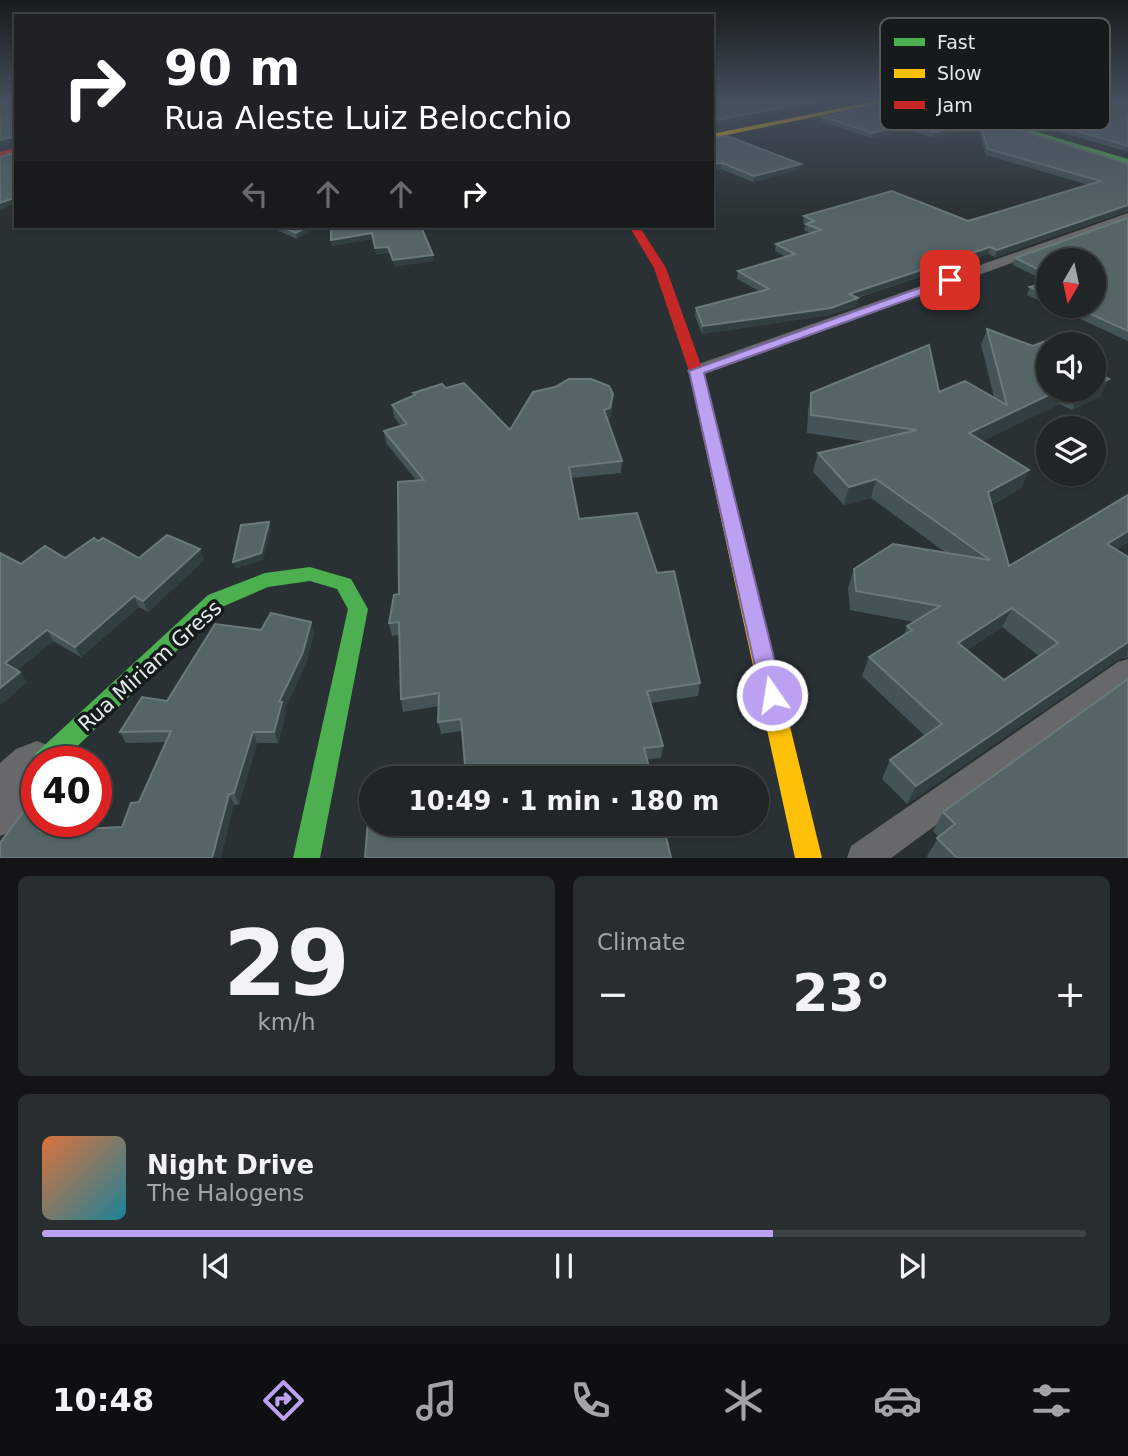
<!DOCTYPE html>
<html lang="en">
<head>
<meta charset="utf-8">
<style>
  body { margin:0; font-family:"DejaVu Sans",sans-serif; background:#282d2f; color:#f1f3f6; height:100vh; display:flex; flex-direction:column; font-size:26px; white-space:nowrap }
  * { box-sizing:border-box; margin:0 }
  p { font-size:23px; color:#a2a5a7 }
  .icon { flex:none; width:38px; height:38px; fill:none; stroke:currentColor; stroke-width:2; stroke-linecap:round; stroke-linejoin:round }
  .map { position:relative; height:858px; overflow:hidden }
  .panel { display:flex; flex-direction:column; gap:18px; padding:18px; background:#121415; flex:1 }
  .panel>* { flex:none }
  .top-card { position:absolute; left:14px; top:14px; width:700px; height:214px; border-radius:0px; box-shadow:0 2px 5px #0004,0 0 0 2px #3d4244; background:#202124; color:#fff; overflow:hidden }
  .needle { width:46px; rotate:189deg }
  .fabs { position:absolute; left:1036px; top:248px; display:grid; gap:14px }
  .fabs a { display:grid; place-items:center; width:70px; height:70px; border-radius:50%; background:#202527; box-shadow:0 2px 5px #0004,0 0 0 2px #3d4244; font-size:35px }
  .speed { position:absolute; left:21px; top:746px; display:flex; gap:14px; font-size:35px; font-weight:700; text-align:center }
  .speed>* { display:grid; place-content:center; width:91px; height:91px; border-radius:50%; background:#202527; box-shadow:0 2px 5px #0004,0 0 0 2px #3d4244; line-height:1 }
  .speed .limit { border:10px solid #d22; background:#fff; color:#111 }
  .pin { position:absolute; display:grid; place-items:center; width:60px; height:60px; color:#fff; margin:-30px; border-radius:14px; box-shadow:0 4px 10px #0006 }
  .me { position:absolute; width:77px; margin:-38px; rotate:347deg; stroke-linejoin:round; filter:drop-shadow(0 0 5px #0008) }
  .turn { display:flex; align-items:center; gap:24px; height:147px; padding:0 35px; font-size:32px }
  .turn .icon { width:91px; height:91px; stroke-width:2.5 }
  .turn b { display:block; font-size:49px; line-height:60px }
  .lanes { display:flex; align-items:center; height:66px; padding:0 35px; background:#0003; justify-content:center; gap:35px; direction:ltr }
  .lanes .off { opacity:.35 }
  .big { font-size:52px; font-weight:700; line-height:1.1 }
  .panel .widget { flex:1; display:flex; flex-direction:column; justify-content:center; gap:10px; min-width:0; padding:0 24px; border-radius:10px; background:#282d2f }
  .panel .dial { align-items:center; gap:0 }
  .dial b { font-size:91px; line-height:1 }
  .song { display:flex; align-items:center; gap:21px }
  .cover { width:84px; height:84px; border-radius:10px; background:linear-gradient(135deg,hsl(20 70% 55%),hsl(190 70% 35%)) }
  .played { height:7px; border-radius:4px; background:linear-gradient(90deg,#bca0f2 70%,#3d4244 70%) }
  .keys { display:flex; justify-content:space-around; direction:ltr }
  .heat { display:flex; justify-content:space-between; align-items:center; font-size:38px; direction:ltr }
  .panel .tiles { flex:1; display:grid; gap:18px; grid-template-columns:1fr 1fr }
  .widget:last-child { grid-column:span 2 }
  .trip { position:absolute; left:359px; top:766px; width:410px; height:70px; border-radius:35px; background:#202527; box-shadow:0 2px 5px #0004,0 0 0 2px #3d4244; font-weight:700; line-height:70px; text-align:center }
  .menu { display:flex; height:112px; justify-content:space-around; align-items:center; background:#0d0f10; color:#a2a5a7 }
  .menu .icon { width:49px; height:49px }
  .menu .selected { color:#bca0f2 }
  .menu b { font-size:32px; color:#f1f3f6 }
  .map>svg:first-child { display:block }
</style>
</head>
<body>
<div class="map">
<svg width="1128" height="858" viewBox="0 0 1128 858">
  <rect width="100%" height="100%" fill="#2a3134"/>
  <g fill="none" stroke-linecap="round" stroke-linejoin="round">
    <!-- lane -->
    <g fill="#66686a" fill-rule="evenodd">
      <path d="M 1128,213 L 1128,221 L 702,375 L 690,375 L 687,371 L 690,367 Z"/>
      <path d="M 1128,659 L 1128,685 L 891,858 L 847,858 L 851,846 L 1118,662 Z"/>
    </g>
    <!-- street -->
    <g fill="#66686a" fill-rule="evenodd">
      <path d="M 1102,99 L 1128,99 L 1128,109 L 1104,103 Z"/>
      <path d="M 37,741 L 58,749 L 64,761 L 37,761 L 37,811 L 22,827 L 0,836 L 0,763 L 16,749 Z"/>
    </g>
    <!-- fast -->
    <g fill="#4caf50" fill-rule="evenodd">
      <path d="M 914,99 L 926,99 L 1128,159 L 1128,165 Z"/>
      <path d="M 310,567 L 351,579 L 368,609 L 320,858 L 293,858 L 348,609 L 337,589 L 310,581 L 268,587 L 222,607 L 62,761 L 37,761 L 36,769 L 33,761 L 36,753 L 208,595 L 265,573 Z"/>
    </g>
    <!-- slow -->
    <g fill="#ffc107" fill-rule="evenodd">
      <path d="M 885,99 L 901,99 L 712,138 L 712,134 Z"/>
      <path d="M 707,413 L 715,418 L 822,858 L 795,858 L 699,418 Z"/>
    </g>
    <!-- jam -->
    <g fill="#c62828" fill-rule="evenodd">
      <path d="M 16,147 L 16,152 L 0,158 L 0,152 Z"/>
      <path d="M 629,226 L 639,226 L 666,268 L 703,371 L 715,418 L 712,421 L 702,421 L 699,418 L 689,371 L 654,268 Z"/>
    </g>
  </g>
  <!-- wall -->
  <g fill="#435357" fill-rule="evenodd">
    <path d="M 903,99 L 1128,164 L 1128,211 L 995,257 L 988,254 L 857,298 L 856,306 L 829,315 L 702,334 L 695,316 L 696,308 L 759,291 L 737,279 L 738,271 L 786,257 L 775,251 L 776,244 L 811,233 L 804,230 L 806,224 L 803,223 L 804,216 L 968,221 L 1089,185 L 986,155 L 978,127 L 934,138 L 907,130 L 871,138 L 822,122 L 823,117 L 900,101 Z"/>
    <path d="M 948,99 L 1105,99 L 1128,105 L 1128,152 Z"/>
    <path d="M 712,138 L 799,170 L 753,182 L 721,169 L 712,170 Z"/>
    <path d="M 1128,218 L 1128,341 L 1052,306 L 1094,306 L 1048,261 L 1048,304 L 1027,295 L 1030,287 L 1048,282 L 1013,265 L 1015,258 Z"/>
    <path d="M 268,226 L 319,226 L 297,239 Z"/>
    <path d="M 987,329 L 1048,390 L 1094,390 L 1094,372 L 1100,396 L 1072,410 L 1059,404 L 982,441 L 1029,470 L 1021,488 L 992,505 L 1009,566 L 1128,495 L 1128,542 L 1116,550 L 1128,557 L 1128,657 L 1117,660 L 907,804 L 882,779 L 890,760 L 925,736 L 862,676 L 869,657 L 904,635 L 907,626 L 914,622 L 850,610 L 848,588 L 854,569 L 945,552 L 871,498 L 844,505 L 813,472 L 818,453 L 868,442 L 807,433 L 808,410 L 811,393 L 939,392 L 994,397 L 981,345 ZM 1002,627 L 1039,656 L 1004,680 L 967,650 Z"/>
    <path d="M 446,388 L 510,430 L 613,394 L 613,405 L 610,419 L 607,420 L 622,461 L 621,473 L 571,478 L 579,519 L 657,573 L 700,683 L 698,696 L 651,703 L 663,746 L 661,758 L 466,776 L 462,731 L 441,734 L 438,722 L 439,706 L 403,712 L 401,699 L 399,635 L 392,636 L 389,623 L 399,594 L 416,480 L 386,443 L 384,431 L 401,426 L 394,417 L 392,405 L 413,396 L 413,393 Z"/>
    <path d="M 98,541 L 139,558 L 204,560 L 148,612 L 139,607 L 81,657 L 53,641 L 17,670 L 27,682 L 0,705 L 0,553 L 21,564 L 65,558 Z"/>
    <path d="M 311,622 L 314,633 L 306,663 L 285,709 L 286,713 L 278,743 L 257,743 L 239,804 L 0,858 L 56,830 L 122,827 L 139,802 L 166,742 L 126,743 L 120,732 L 167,701 L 261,630 Z"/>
    <path d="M 943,812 L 1128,858 L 928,858 L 927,856 L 939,837 L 933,831 Z"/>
  </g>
  <!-- shaded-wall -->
  <g fill="#323f42">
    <path d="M 827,99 L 853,99 L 712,126 L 712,121 Z"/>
    <path d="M 979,121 L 978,127 L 934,138 L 935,132 Z"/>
    <path d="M 908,124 L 907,130 L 871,138 L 872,133 Z"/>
    <path d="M 16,136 L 16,141 L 0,146 L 0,140 Z"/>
    <path d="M 722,163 L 721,169 L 712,170 L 712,164 Z"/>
    <path d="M 801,164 L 799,170 L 753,182 L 754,176 Z"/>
    <path d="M 16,197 L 16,203 L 0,210 L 0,203 Z"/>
    <path d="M 1128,205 L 1127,211 L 995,257 L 997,250 Z"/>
    <path d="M 308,226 L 319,226 L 297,239 L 296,233 Z"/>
    <path d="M 372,233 L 373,239 L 332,246 L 331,240 Z"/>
    <path d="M 388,247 L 389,253 L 376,255 L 375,248 Z"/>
    <path d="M 990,247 L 988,254 L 847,301 L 849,294 Z"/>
    <path d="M 433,255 L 434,261 L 394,267 L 393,260 Z"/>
    <path d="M 858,298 L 856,306 L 829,315 L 702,334 L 703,326 Z"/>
    <path d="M 1099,360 L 1094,372 L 1094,364 Z"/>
    <path d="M 1109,379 L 1100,396 L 1072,410 L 1080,393 L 1086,390 L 1094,390 L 1094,386 Z"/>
    <path d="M 1059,390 L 1065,390 L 1059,404 L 962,451 L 969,433 Z"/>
    <path d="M 613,394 L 613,405 L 610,419 L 603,422 L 604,410 Z"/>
    <path d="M 1029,470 L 1021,488 L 980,511 L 988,492 Z"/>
    <path d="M 876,479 L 871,498 L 844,505 L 849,487 Z"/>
    <path d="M 269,522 L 271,528 L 263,560 L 235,569 L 233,562 Z"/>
    <path d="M 1128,531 L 1128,542 L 1096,563 L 1107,544 Z"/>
    <path d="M 200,549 L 204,560 L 148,612 L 143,601 Z"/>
    <path d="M 134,596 L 139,607 L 81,657 L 75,647 Z"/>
    <path d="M 1012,608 L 1002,627 L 949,662 L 958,643 Z"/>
    <path d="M 311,622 L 314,633 L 306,663 L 285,709 L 286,713 L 278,743 L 274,732 L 279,702 Z"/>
    <path d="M 47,630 L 53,641 L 12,674 L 5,663 Z"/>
    <path d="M 1128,642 L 1127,656 L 1117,660 L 907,804 L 916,786 Z"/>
    <path d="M 20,672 L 27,682 L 0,705 L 0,688 Z"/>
    <path d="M 253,732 L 257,743 L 239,804 L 234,793 Z"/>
    <path d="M 229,794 L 234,804 L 221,858 L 212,858 Z"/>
    <path d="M 47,821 L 63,821 L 48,841 L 40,831 Z"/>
  </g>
  <!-- building -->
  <g fill="#546467" stroke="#6a797c" stroke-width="2" fill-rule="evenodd">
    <path d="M 0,99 L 16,99 L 16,144 L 16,136 L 0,140 Z"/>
    <path d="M 712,99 L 827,99 L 712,121 Z"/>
    <path d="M 903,99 L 920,99 L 1128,164 L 1128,205 L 997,250 L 990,247 L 849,294 L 858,298 L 831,308 L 703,326 L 696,308 L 769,289 L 738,271 L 795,254 L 776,244 L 821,230 L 806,224 L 814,221 L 804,216 L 892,191 L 968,221 L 1101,181 L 988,149 L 979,121 L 935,132 L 908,124 L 872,133 L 823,117 L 900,101 Z"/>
    <path d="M 967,99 L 1105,99 L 1128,105 L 1128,146 Z"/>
    <path d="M 727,136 L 801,164 L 754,176 L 722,163 L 712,164 L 712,138 Z"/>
    <path d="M 16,152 L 16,197 L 0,203 L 0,157 Z"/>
    <path d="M 1128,218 L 1128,331 L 1073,306 L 1094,306 L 1094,261 L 1048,261 L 1048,274 L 1015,258 Z"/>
    <path d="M 280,226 L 308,226 L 296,233 Z"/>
    <path d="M 331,226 L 414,226 L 422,229 L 433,255 L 393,260 L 388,247 L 375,248 L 372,233 L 331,240 Z"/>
    <path d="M 1048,282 L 1048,295 L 1030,287 Z"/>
    <path d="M 987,329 L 1033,346 L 1050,339 L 1064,345 L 1048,345 L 1048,390 L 1059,390 L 969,433 L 1029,470 L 988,492 L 1009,566 L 1128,495 L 1128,531 L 1107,544 L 1128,557 L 1128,642 L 916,786 L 890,760 L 942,724 L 869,657 L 912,630 L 907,626 L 940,606 L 856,591 L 854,569 L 893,544 L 990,560 L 876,479 L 849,487 L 818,453 L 917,430 L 811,415 L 811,393 L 929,345 L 939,392 L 965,381 L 1007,405 ZM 1012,608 L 1058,643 L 1004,680 L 958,643 Z"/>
    <path d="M 1094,358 L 1099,360 L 1094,364 Z"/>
    <path d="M 1094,372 L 1109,379 L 1094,386 Z"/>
    <path d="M 569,379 L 591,379 L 609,386 L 613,394 L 610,408 L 604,410 L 622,461 L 569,467 L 579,519 L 637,513 L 657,573 L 674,571 L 700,683 L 647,691 L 663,746 L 644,748 L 652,779 L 449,779 L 466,776 L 461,719 L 438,722 L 439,693 L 401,699 L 399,622 L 389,623 L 394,595 L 399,594 L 398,482 L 424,480 L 384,431 L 407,424 L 392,405 L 415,395 L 413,393 L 442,384 L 446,388 L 464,383 L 510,430 L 533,392 L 555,387 Z"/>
    <path d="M 269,522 L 261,553 L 233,562 L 241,525 Z"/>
    <path d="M 167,535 L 200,549 L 143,601 L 134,596 L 75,647 L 47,630 L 5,663 L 20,672 L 0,688 L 0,553 L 21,564 L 45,546 L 65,558 L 94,538 L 98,541 L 103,538 L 139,558 Z"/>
    <path d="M 271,613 L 311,622 L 303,652 L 279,702 L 282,702 L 274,732 L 253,732 L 234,793 L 229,794 L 212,858 L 0,858 L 0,843 L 29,804 L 37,806 L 37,821 L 47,821 L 40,831 L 122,827 L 131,803 L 139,802 L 171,731 L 120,732 L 142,697 L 167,701 L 215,624 L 261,630 Z"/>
    <path d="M 1128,679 L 1128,858 L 957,858 L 937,838 L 955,824 L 943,812 Z"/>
    <path d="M 371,795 L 371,824 L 663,824 L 671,858 L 365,858 L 370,796 Z"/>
  </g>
  <!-- sky -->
  <linearGradient id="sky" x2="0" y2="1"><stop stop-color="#171b1d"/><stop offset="0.45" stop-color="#444e5c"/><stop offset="1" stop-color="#444e5c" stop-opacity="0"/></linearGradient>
  <rect width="1128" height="220" fill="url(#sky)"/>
  <!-- route -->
  <path fill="#bca0f2" stroke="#7a689d" stroke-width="2" d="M 950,277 L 956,280 L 954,283 L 704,373 L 783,695 L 780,702 L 772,705 L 763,702 L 689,371 Z"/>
  <g text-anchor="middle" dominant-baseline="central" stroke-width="7" stroke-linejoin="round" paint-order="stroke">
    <!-- near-street labels -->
    <g font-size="21" fill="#e2eaec" stroke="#151a1b">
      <text transform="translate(150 666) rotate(-42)">Rua Miriam Gress</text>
    </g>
  </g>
  <!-- legend -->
  <rect x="880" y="18" width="230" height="112" rx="10" fill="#151a1b" stroke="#52585a" stroke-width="2"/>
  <rect x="894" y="38" width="31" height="8" fill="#4caf50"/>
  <rect x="894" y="69" width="31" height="9" fill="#ffc107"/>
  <rect x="894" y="101" width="31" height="8" fill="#c62828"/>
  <g font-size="19" fill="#e2eaec">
    <text x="937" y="49">Fast</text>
    <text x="937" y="80">Slow</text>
    <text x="937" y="112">Jam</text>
  </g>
</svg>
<div class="fabs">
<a><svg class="needle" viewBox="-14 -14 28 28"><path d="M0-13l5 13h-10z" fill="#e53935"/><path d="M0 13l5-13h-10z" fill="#a2a5a7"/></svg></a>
<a><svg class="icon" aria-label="sound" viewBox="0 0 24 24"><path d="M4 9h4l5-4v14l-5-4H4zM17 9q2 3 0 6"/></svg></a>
<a><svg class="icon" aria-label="layers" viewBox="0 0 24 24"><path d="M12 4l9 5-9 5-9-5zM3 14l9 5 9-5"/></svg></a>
</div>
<div class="speed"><div class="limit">40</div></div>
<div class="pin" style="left:950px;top:280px;background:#d93025"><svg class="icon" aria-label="arrive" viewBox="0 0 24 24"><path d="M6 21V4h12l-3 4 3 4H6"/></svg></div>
<svg class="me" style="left:772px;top:695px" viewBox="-20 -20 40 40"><circle r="17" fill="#bca0f2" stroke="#fff" stroke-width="3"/><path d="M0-11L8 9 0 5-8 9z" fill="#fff"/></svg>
<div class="trip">10:49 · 1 min · 180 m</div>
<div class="top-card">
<div class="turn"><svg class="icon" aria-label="right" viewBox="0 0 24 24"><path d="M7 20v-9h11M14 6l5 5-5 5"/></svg><div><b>90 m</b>Rua Aleste Luiz Belocchio</div></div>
<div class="lanes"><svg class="icon off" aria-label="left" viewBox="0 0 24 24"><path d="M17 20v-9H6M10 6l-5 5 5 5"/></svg><svg class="icon off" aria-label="ahead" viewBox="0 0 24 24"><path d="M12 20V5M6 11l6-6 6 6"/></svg><svg class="icon off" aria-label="ahead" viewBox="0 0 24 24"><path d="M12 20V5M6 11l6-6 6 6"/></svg><svg class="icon" aria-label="right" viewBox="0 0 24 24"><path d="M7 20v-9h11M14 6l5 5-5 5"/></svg></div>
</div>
</div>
<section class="panel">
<div class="tiles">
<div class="widget dial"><b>29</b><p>km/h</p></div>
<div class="widget"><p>Climate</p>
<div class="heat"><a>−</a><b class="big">23°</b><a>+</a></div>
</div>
<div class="widget">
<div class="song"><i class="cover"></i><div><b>Night Drive</b><p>The Halogens</p></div></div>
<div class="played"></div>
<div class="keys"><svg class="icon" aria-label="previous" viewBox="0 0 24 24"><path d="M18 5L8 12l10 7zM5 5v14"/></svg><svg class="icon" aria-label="pause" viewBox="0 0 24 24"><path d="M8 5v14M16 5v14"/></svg><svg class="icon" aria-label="next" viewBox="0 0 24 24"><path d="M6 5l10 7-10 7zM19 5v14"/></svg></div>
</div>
</div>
</section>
<nav class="menu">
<b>10:48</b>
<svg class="icon selected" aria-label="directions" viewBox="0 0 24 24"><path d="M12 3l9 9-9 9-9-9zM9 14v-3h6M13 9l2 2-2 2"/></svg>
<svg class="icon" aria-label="music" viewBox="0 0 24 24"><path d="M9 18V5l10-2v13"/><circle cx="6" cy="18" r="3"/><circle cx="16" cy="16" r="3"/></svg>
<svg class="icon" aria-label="phone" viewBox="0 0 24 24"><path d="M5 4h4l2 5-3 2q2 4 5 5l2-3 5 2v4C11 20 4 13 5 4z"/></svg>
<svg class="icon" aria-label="climate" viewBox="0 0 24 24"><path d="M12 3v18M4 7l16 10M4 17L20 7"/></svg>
<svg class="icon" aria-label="car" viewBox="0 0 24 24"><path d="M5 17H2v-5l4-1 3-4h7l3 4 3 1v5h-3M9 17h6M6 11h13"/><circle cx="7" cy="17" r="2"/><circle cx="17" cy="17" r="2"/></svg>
<svg class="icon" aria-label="filters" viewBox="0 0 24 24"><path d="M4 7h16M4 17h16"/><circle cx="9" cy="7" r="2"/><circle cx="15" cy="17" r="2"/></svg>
</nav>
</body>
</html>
